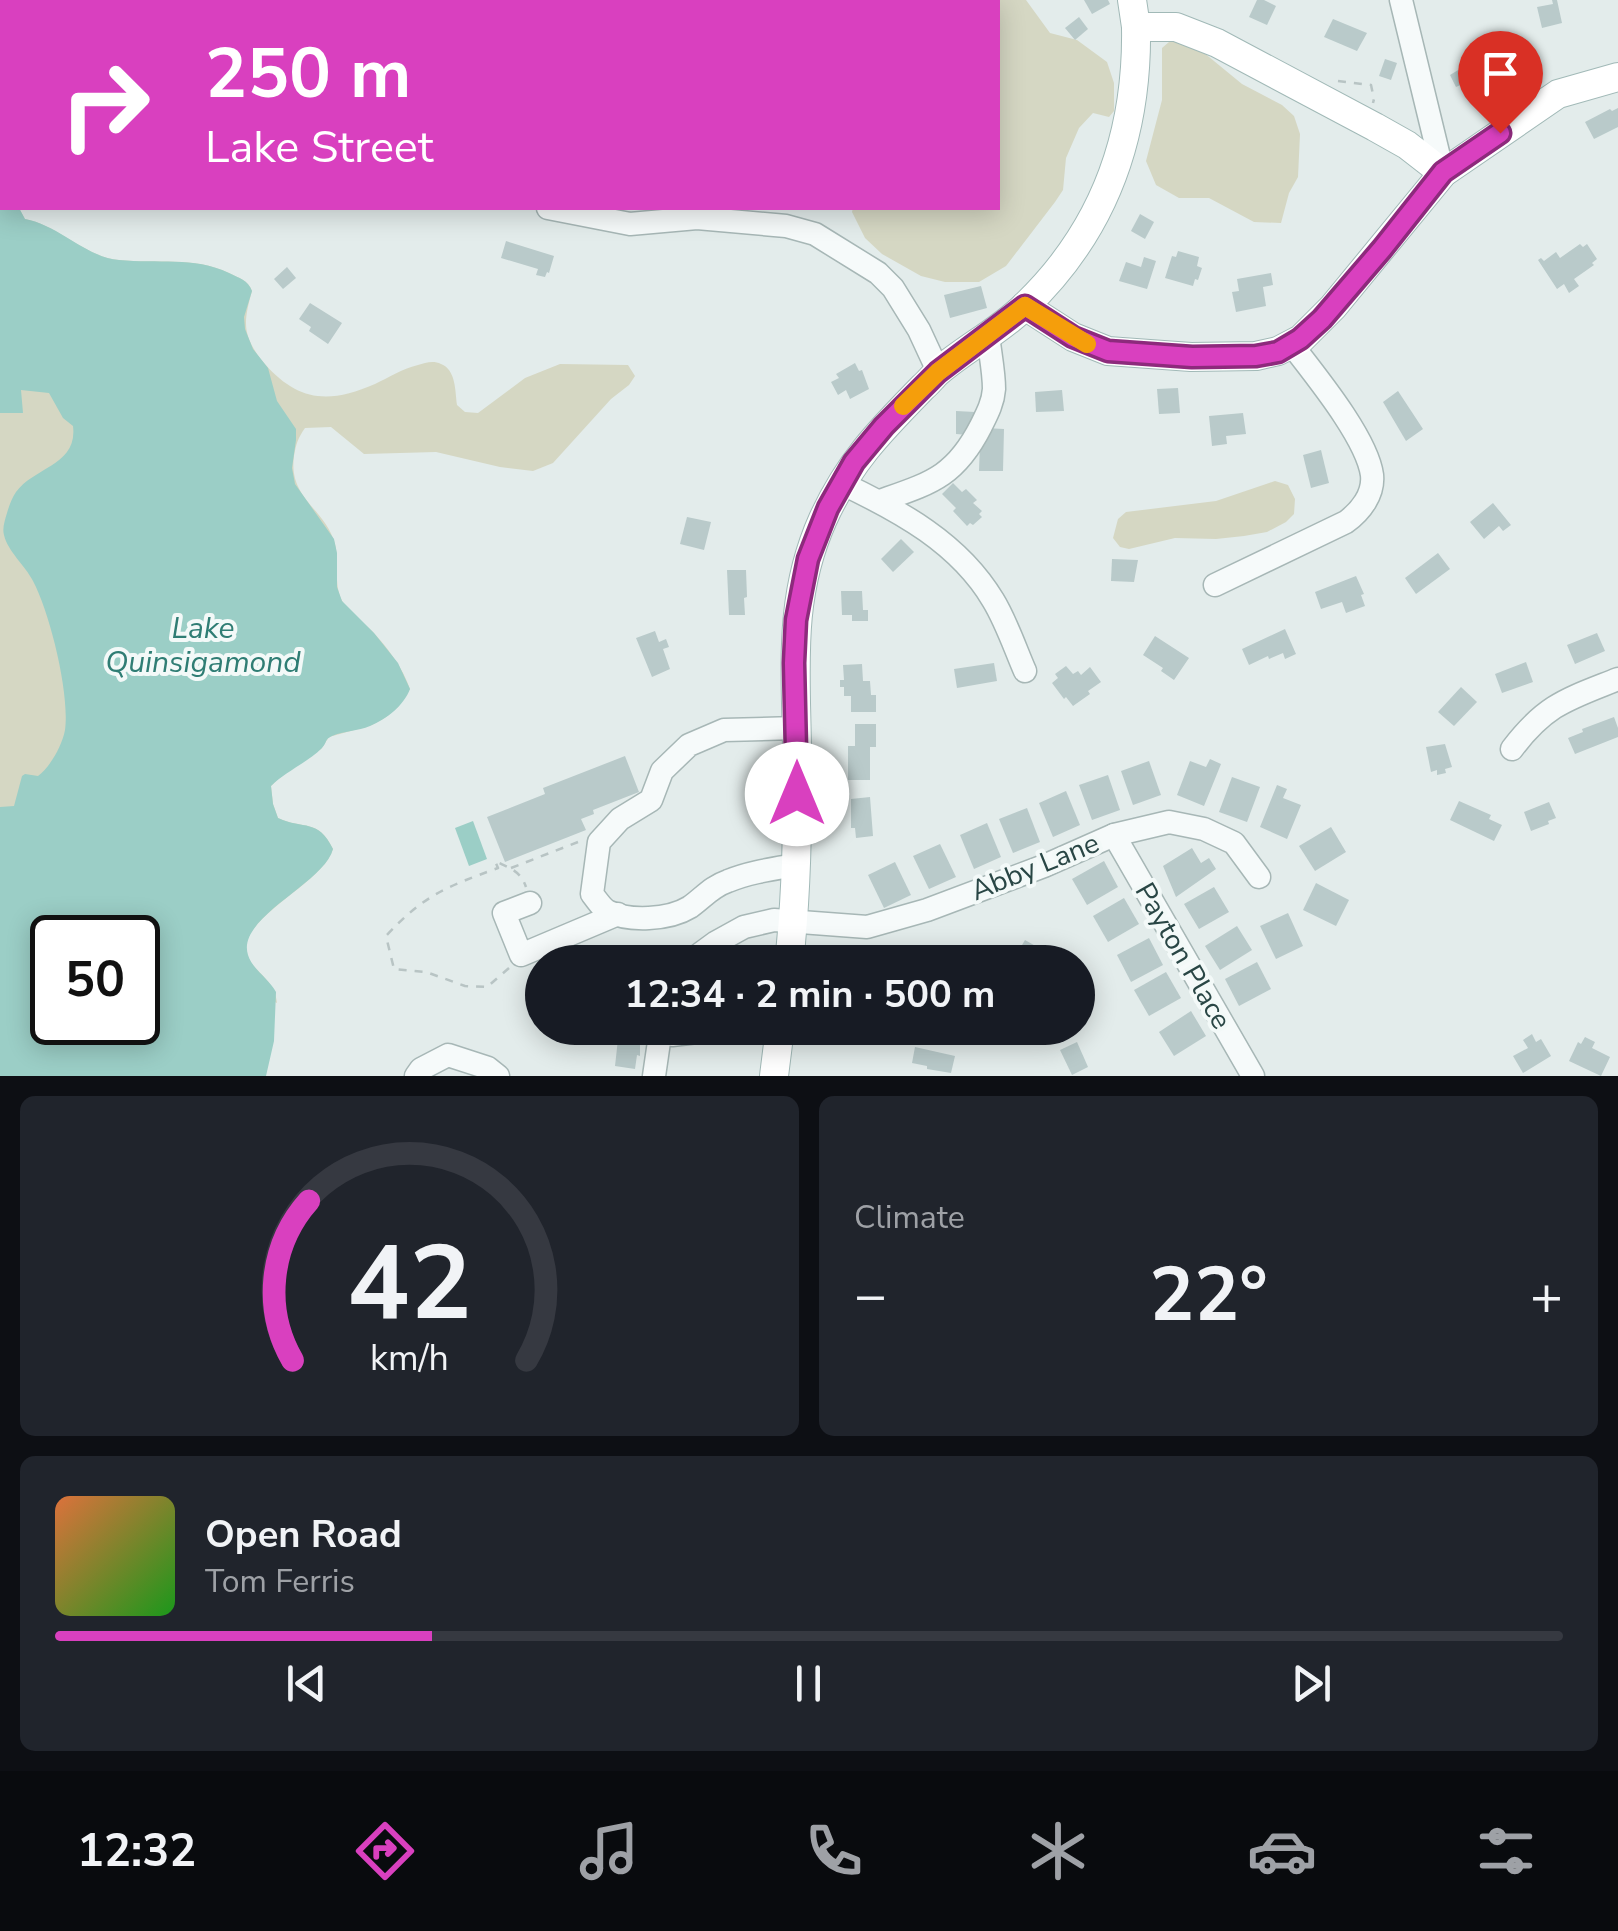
<!DOCTYPE html>
<html lang="en">
<head>
<meta charset="utf-8">
<style>
  body { margin:0; font-family:"Nunito Sans",sans-serif; background:#20242c; color:#f1f3f6; height:100vh; display:flex; flex-direction:column; font-size:38px; white-space:nowrap }
  * { box-sizing:border-box; margin:0 }
  p { font-size:32px; color:#9ea1a6 }
  .icon { flex:none; width:55px; height:55px; fill:none; stroke:currentColor; stroke-width:2; stroke-linecap:round; stroke-linejoin:round }
  .map { position:relative; height:1076px; overflow:hidden }
  .side { display:flex; flex-direction:column; gap:20px; padding:20px; background:#0d0f14; flex:1 }
  .side>* { flex:none }
  .top-card { position:absolute; left:0px; top:0px; width:1000px; height:210px; box-shadow:0 5px 25px #0003; background:#d940bf; color:#fff; overflow:hidden }
  .speed { position:absolute; left:30px; top:915px; display:flex; gap:20px; font-size:50px; font-weight:700; text-align:center }
  .speed>* { display:grid; place-content:center; width:130px; height:130px; border-radius:50%; background:#171b24; box-shadow:0 5px 25px #0003; line-height:1 }
  .speed .limit { border:5px solid #111; border-radius:15px; background:#fff; color:#111 }
  .pin { position:absolute; display:grid; place-items:center; width:85px; height:85px; color:#fff; margin:-102px -42px; border-radius:50% 50% 50% 0; rotate:-45deg; box-shadow:0 0 10px #0007 }
  .pin .icon { rotate:45deg }
  .me { position:absolute; width:110px; margin:-55px; rotate:0deg; stroke-linejoin:round; filter:drop-shadow(0 0 8px #0008) }
  .turn { display:flex; align-items:center; gap:35px; height:210px; padding:0 40px; font-size:45px }
  .turn .icon { width:130px; height:130px; stroke-width:2.5 }
  .turn b { display:block; font-size:70px; line-height:85px }
  .big { font-size:75px; font-weight:700; line-height:1.1 }
  .side .tile { flex:1; display:flex; flex-direction:column; justify-content:center; gap:15px; min-width:0; padding:0 35px; border-radius:15px; background:#20242c }
  .side .dial { align-items:center; gap:0 }
  .dial svg { height:260px; overflow:visible; fill:none; stroke:#363941; stroke-width:7; stroke-linecap:round; text-anchor:middle }
  .dial text { fill:#f1f3f6; stroke:none }
  .song { display:flex; align-items:center; gap:30px }
  .cover { width:120px; height:120px; border-radius:15px; background:linear-gradient(135deg,hsl(20 70% 55%),hsl(120 70% 35%)) }
  .played { height:10px; border-radius:5px; background:linear-gradient(90deg,#d940bf 25%,#363941 25%) }
  .keys { display:flex; justify-content:space-around; direction:ltr }
  .heat { display:flex; justify-content:space-between; align-items:center; font-size:55px; direction:ltr }
  .side .tiles { flex:1; display:grid; gap:20px; grid-template-columns:1fr 1fr }
  .tile:last-child { grid-column:span 2 }
  .trip { position:absolute; left:525px; top:945px; width:570px; height:100px; border-radius:50px; background:#171b24; box-shadow:0 5px 25px #0003; font-weight:700; line-height:100px; text-align:center }
  .dock { display:flex; height:160px; justify-content:space-around; align-items:center; background:#090b0e; color:#9ea1a6 }
  .dock .icon { width:70px; height:70px }
  .dock .selected { color:#d940bf }
  .dock b { font-size:45px; color:#f1f3f6 }
  .map>svg:first-child { display:block }
</style>
</head>
<body>
<div class="map">
<svg width="1618" height="1076" viewBox="0 0 1618 1076">
  <rect width="100%" height="100%" fill="#e3eceb"/>
  <!-- green -->
  <g fill="#d5d7c3">
    <path d="M 827,0 L 1026,0 L 1050,33 L 1077,40 L 1107,62 L 1114,83 L 1114,111 L 1109,117 L 1093,113 L 1079,128 L 1066,158 L 1063,190 L 1055,202 L 1006,266 L 979,282 L 945,282 L 921,276 L 882,254 L 865,238 L 852,212 L 853,208 L 998,208 L 998,2 L 829,2 Z"/>
    <path d="M 1169,42 L 1179,42 L 1203,52 L 1242,84 L 1282,105 L 1294,116 L 1300,134 L 1298,177 L 1289,193 L 1281,223 L 1254,222 L 1209,198 L 1179,198 L 1156,185 L 1146,161 L 1162,100 L 1162,48 Z"/>
    <path d="M 0,176 L 2,177 L 2,208 L 19,208 L 25,219 C 60,226 85,257 119,260 C 157,264 193,256 229,273 C 239,278 248,280 252,291 C 243,323 242,336 264,363 C 298,402 329,404 375,384 C 390,377 401,369 418,365 C 425,363 433,360 441,364 C 456,370 455,390 457,405 L 465,412 L 478,413 L 525,378 L 560,364 L 628,365 L 635,376 L 629,385 L 611,399 L 553,463 L 533,471 L 500,467 L 436,452 L 364,454 L 331,427 L 305,428 C 298,438 296,444 294,456 C 288,499 325,508 335,544 C 340,564 332,586 344,604 C 351,615 363,622 372,631 C 387,647 403,668 410,689 L 398,707 L 386,717 L 372,725 L 329,737 L 321,749 L 283,774 L 271,786 L 273,804 L 278,818 C 304,830 318,818 333,849 C 324,882 242,917 246,950 C 249,971 275,977 277,1003 L 138,938 L 52,938 L 0,926 L 0,413 L 23,413 L 0,373 Z"/>
    <path d="M 1275,481 L 1288,485 L 1295,499 L 1294,514 L 1286,522 L 1267,532 L 1244,536 L 1216,539 L 1175,538 L 1129,549 L 1120,547 L 1113,538 L 1118,519 L 1126,512 L 1216,501 Z"/>
  </g>
  <!-- water -->
  <g fill="#9bcec6" fill-rule="evenodd">
    <path d="M 0,176 L 2,177 L 2,208 L 19,208 L 25,219 C 61,226 85,257 119,260 C 157,264 193,256 229,273 C 239,278 248,280 252,291 L 244,317 L 245,329 L 253,349 L 268,368 L 277,401 L 296,429 L 296,440 L 292,468 L 295,484 L 334,539 L 337,553 L 337,587 L 342,601 L 374,633 L 398,663 L 410,689 C 404,705 387,719 370,726 C 358,731 344,731 332,736 C 324,740 328,741 322,748 C 307,763 286,771 271,786 L 273,804 L 278,818 C 304,830 318,818 333,849 C 324,884 236,917 248,955 C 252,969 269,979 276,992 L 274,1041 L 266,1076 L 0,1076 L 0,807 L 14,806 L 22,776 L 25,774 L 38,776 C 50,767 62,746 65,730 C 70,694 50,613 33,581 C 25,565 8,552 4,535 C 2,528 5,520 7,513 C 9,506 12,498 16,492 C 34,467 78,465 73,426 L 63,418 L 49,393 L 21,390 L 23,413 L 0,413 ZM 52,938 L 138,938 L 138,1022 L 52,1022 Z"/>
    <path d="M 473,821 L 487,859 L 469,866 L 455,828 Z"/>
  </g>
  <!-- building -->
  <g fill="#b9caca">
    <path d="M 1084,0 L 1108,0 L 1110,4 L 1092,14 Z"/>
    <path d="M 1257,0 L 1264,0 L 1276,6 L 1267,25 L 1249,17 Z"/>
    <path d="M 1552,0 L 1557,0 L 1562,23 L 1542,28 L 1537,7 L 1553,4 Z"/>
    <path d="M 1079,17 L 1088,29 L 1075,40 L 1065,28 Z"/>
    <path d="M 1333,19 L 1367,33 L 1357,51 L 1324,37 Z"/>
    <path d="M 1478,58 L 1481,65 L 1484,63 L 1487,70 L 1485,71 L 1493,87 L 1478,95 L 1474,88 L 1468,90 L 1465,83 L 1456,87 L 1450,75 Z"/>
    <path d="M 1385,59 L 1397,63 L 1391,80 L 1379,76 Z"/>
    <path d="M 1618,108 L 1618,127 L 1594,139 L 1585,122 L 1610,109 L 1612,111 Z"/>
    <path d="M 1140,214 L 1154,222 L 1145,239 L 1131,231 Z"/>
    <path d="M 506,241 L 554,256 L 549,273 L 547,272 L 545,277 L 536,275 L 538,269 L 501,258 Z"/>
    <path d="M 1580,244 L 1583,247 L 1587,244 L 1597,259 L 1592,263 L 1594,265 L 1574,279 L 1579,286 L 1569,293 L 1564,284 L 1557,289 L 1538,260 L 1541,258 L 1544,261 L 1556,252 L 1560,258 Z"/>
    <path d="M 1178,251 L 1199,257 L 1197,266 L 1202,268 L 1198,280 L 1195,279 L 1193,286 L 1165,278 L 1172,256 L 1176,257 Z"/>
    <path d="M 1144,257 L 1156,261 L 1147,289 L 1119,281 L 1126,262 L 1141,267 Z"/>
    <path d="M 287,267 L 296,278 L 283,289 L 274,279 Z"/>
    <path d="M 1271,273 L 1273,285 L 1263,287 L 1266,306 L 1236,312 L 1232,292 L 1239,291 L 1237,279 Z"/>
    <path d="M 981,286 L 987,308 L 950,318 L 944,295 Z"/>
    <path d="M 310,303 L 342,323 L 328,344 L 309,331 L 311,327 L 299,319 Z"/>
    <path d="M 855,363 L 859,371 L 862,370 L 869,389 L 850,399 L 846,390 L 838,395 L 831,382 L 839,378 L 836,374 Z"/>
    <path d="M 1178,388 L 1180,413 L 1159,414 L 1157,389 Z"/>
    <path d="M 1062,390 L 1064,411 L 1036,412 L 1035,392 Z"/>
    <path d="M 1398,391 L 1423,429 L 1406,441 L 1383,402 Z"/>
    <path d="M 956,411 L 975,412 L 968,435 L 956,434 Z"/>
    <path d="M 1243,413 L 1246,434 L 1226,436 L 1227,444 L 1212,446 L 1209,416 Z"/>
    <path d="M 985,428 L 1004,429 L 1003,471 L 979,471 L 980,444 L 985,445 Z"/>
    <path d="M 1321,450 L 1329,483 L 1311,488 L 1303,455 Z"/>
    <path d="M 953,483 L 962,492 L 966,489 L 977,500 L 973,503 L 982,511 L 979,514 L 982,517 L 973,525 L 970,523 L 967,526 L 953,511 L 956,508 L 942,494 Z"/>
    <path d="M 1493,503 L 1511,525 L 1503,531 L 1499,526 L 1484,539 L 1470,522 Z"/>
    <path d="M 687,517 L 711,522 L 704,550 L 680,544 Z"/>
    <path d="M 901,539 L 914,552 L 893,572 L 881,559 Z"/>
    <path d="M 1438,553 L 1450,569 L 1416,594 L 1405,578 Z"/>
    <path d="M 1112,559 L 1138,560 L 1134,582 L 1111,581 Z"/>
    <path d="M 727,570 L 746,570 L 747,597 L 744,598 L 745,615 L 729,615 Z"/>
    <path d="M 1356,576 L 1364,594 L 1361,595 L 1365,606 L 1346,613 L 1342,602 L 1321,609 L 1315,592 Z"/>
    <path d="M 841,591 L 862,591 L 863,610 L 868,610 L 868,621 L 852,621 L 852,615 L 842,615 Z"/>
    <path d="M 1285,629 L 1296,654 L 1285,659 L 1283,653 L 1269,659 L 1268,656 L 1249,665 L 1242,649 Z"/>
    <path d="M 655,631 L 659,642 L 666,639 L 669,647 L 663,649 L 670,669 L 652,677 L 636,638 Z"/>
    <path d="M 1597,633 L 1605,651 L 1575,664 L 1567,645 Z"/>
    <path d="M 1155,636 L 1189,658 L 1174,680 L 1161,671 L 1163,668 L 1143,655 Z"/>
    <path d="M 1526,662 L 1533,682 L 1502,693 L 1495,674 Z"/>
    <path d="M 994,663 L 997,681 L 957,688 L 954,669 Z"/>
    <path d="M 862,664 L 863,681 L 870,681 L 871,695 L 876,695 L 876,712 L 851,712 L 851,696 L 844,696 L 844,687 L 840,687 L 840,680 L 844,680 L 843,665 Z"/>
    <path d="M 1066,666 L 1073,674 L 1078,671 L 1081,675 L 1090,667 L 1101,682 L 1088,691 L 1090,694 L 1073,706 L 1066,697 L 1064,699 L 1052,683 L 1058,678 L 1055,674 Z"/>
    <path d="M 1461,687 L 1477,702 L 1454,726 L 1438,712 Z"/>
    <path d="M 1614,717 L 1618,728 L 1618,737 L 1575,754 L 1568,738 L 1583,732 L 1582,729 Z"/>
    <path d="M 855,724 L 876,724 L 876,747 L 870,747 L 870,780 L 848,780 L 848,746 L 855,746 Z"/>
    <path d="M 1445,744 L 1452,767 L 1445,769 L 1446,773 L 1437,775 L 1437,770 L 1431,772 L 1426,747 Z"/>
    <path d="M 625,756 L 639,792 L 593,810 L 594,814 L 581,819 L 586,830 L 505,862 L 487,817 L 545,794 L 543,788 Z"/>
    <path d="M 1210,759 L 1221,764 L 1204,806 L 1177,795 L 1190,761 L 1206,767 Z"/>
    <path d="M 1149,761 L 1161,795 L 1133,805 L 1121,771 Z"/>
    <path d="M 1108,775 L 1120,810 L 1092,820 L 1079,785 Z"/>
    <path d="M 1232,777 L 1260,787 L 1247,822 L 1219,812 Z"/>
    <path d="M 1277,785 L 1287,789 L 1283,798 L 1301,805 L 1287,839 L 1260,827 Z"/>
    <path d="M 1066,791 L 1080,825 L 1053,837 L 1039,803 Z"/>
    <path d="M 870,797 L 873,836 L 856,838 L 855,828 L 851,828 L 851,799 Z"/>
    <path d="M 1459,801 L 1491,815 L 1489,819 L 1502,825 L 1494,841 L 1450,820 Z"/>
    <path d="M 1549,802 L 1556,818 L 1548,821 L 1549,824 L 1531,831 L 1524,812 Z"/>
    <path d="M 1027,808 L 1040,842 L 1013,853 L 999,819 Z"/>
    <path d="M 987,823 L 1001,857 L 974,869 L 960,835 Z"/>
    <path d="M 1331,827 L 1346,852 L 1315,871 L 1299,846 Z"/>
    <path d="M 940,844 L 956,877 L 929,889 L 913,856 Z"/>
    <path d="M 1192,848 L 1201,863 L 1209,858 L 1216,869 L 1176,897 L 1163,866 Z"/>
    <path d="M 1104,861 L 1118,887 L 1087,905 L 1072,879 Z"/>
    <path d="M 895,862 L 911,895 L 884,908 L 868,875 Z"/>
    <path d="M 1316,883 L 1349,900 L 1336,926 L 1303,910 Z"/>
    <path d="M 1214,887 L 1229,912 L 1199,929 L 1184,904 Z"/>
    <path d="M 1124,898 L 1139,924 L 1108,942 L 1093,916 Z"/>
    <path d="M 1288,913 L 1303,946 L 1276,959 L 1260,926 Z"/>
    <path d="M 1237,926 L 1252,950 L 1220,970 L 1205,946 Z"/>
    <path d="M 1149,938 L 1163,965 L 1131,982 L 1117,955 Z"/>
    <path d="M 1025,940 L 1060,960 L 1059,962 L 1025,962 L 1015,957 Z"/>
    <path d="M 1257,962 L 1271,989 L 1239,1006 L 1225,979 Z"/>
    <path d="M 1166,972 L 1181,998 L 1149,1016 L 1134,990 Z"/>
    <path d="M 1191,1011 L 1206,1036 L 1174,1056 L 1159,1032 Z"/>
    <path d="M 619,1030 L 640,1033 L 640,1056 L 637,1055 L 635,1069 L 615,1066 Z"/>
    <path d="M 1532,1034 L 1536,1042 L 1541,1039 L 1551,1056 L 1523,1073 L 1513,1056 L 1528,1048 L 1523,1040 Z"/>
    <path d="M 1585,1037 L 1595,1042 L 1592,1048 L 1610,1057 L 1601,1076 L 1569,1061 L 1578,1042 L 1581,1044 Z"/>
    <path d="M 1077,1042 L 1088,1067 L 1072,1075 L 1060,1050 Z"/>
    <path d="M 915,1047 L 955,1056 L 951,1073 L 927,1069 L 927,1066 L 912,1063 Z"/>
  </g>
  <g fill="none" stroke-linecap="round" stroke-linejoin="round">
    <!-- minor casing -->
    <g stroke="#a7b7b6" stroke-width="25">
      <g id="minor">
        <path d="M 30,0 L 30,2"/>
        <path d="M 191,0 L 194,2"/>
        <path d="M 1401,0 L 1443,173"/>
        <path d="M 712,2 L 712,0"/>
        <path d="M 548,208 L 630,224 L 697,218 L 786,226 L 815,234 L 878,273 L 893,288 L 919,330 L 938,371"/>
        <path d="M 841,483 C 900,511 959,543 993,600 C 1006,621 1015,648 1025,671"/>
        <path d="M 880,501 C 931,483 955,477 981,426 C 987,414 993,403 994,389 C 994,372 990,353 988,335"/>
        <path d="M 1215,585 L 1346,522 C 1361,511 1374,494 1372,475 C 1367,438 1315,375 1292,345"/>
        <path d="M 1512,749 C 1546,704 1568,699 1618,679"/>
        <path d="M 1114,835 L 1253,1076"/>
        <path d="M 796,865 C 773,869 750,872 728,881 C 711,887 704,897 690,907 C 669,920 629,922 607,911 C 601,907 597,900 592,894 L 599,842 L 620,819 L 651,800 L 662,771 L 689,745 L 724,730 L 796,728"/>
        <path d="M 530,903 L 504,913 L 521,955 L 618,914"/>
        <path d="M 689,962 L 715,943 L 744,927 L 774,920 L 867,927 L 927,910 L 1044,866 L 1114,835 L 1169,822 L 1204,829 L 1234,843 L 1259,877"/>
        <path d="M 662,1028 L 672,1035 L 697,1032 L 714,1028"/>
        <path d="M 416,1076 L 421,1069 L 448,1055 L 488,1068 L 498,1076"/>
        <path d="M 654,1076 L 661,1028"/>
      </g>
    </g>
    <!-- major casing -->
    <g stroke="#a1b9b7" stroke-width="30">
      <g id="major">
        <path d="M 1132,0 L 1136,27 L 1176,27 L 1217,43 L 1375,127 L 1407,145 L 1443,173"/>
        <path d="M 1025,306 L 1073,337 L 1108,351 L 1191,357 L 1256,356 L 1278,351 L 1301,339 L 1333,307 L 1443,173 L 1558,94 L 1618,77"/>
        <path d="M 789,962 C 797,892 798,821 797,750 C 796,668 788,597 823,519 C 849,462 880,431 923,387 C 929,382 933,376 939,371 C 966,348 998,332 1024,307 C 1104,231 1138,137 1136,27"/>
        <path d="M 774,1076 L 780,1028"/>
      </g>
    </g>
    <!-- path -->
    <g stroke="#b8c4c4" stroke-width="2.5" stroke-dasharray="8 8" stroke-linecap="butt">
      <path d="M 1338,81 L 1371,85 L 1374,99 L 1373,103"/>
      <path d="M 511,868 L 578,842"/>
      <path d="M 509,968 L 487,987 L 465,986 L 426,972 L 394,969 L 386,936 C 424,895 446,887 498,868 L 495,861 C 509,868 520,870 526,887"/>
    </g>
    <!-- minor -->
    <use href="#minor" stroke="#f6fafa" stroke-width="22"/>
    <!-- major -->
    <use href="#major" stroke="#fff" stroke-width="28"/>
  </g>
  <g fill="none" stroke-linecap="round" stroke-linejoin="round">
    <!-- route casing -->
    <g stroke="#8d2a7c" stroke-width="25">
      <path id="route" d="M 797,794 L 794,663 L 796,620 L 808,559 L 828,508 L 854,462 L 884,426 L 938,372 L 1025,306 L 1073,337 L 1108,351 L 1192,357 L 1256,356 L 1278,352 L 1300,339 L 1322,319 L 1382,249 L 1443,172 L 1500,133"/>
    </g>
    <!-- route -->
    <use href="#route" stroke="#d940bf" stroke-width="18"/>
    <!-- slow -->
    <path stroke="#f59e0b" stroke-width="18" d="M 903,406 L 938,372 L 1025,306 L 1087,344"/>
  </g>
  <g text-anchor="middle" dominant-baseline="central" stroke-width="8" stroke-linejoin="round" paint-order="stroke">
    <!-- street labels -->
    <g font-size="28" fill="#294645" stroke="#f3f9f8">
      <text transform="translate(1035 867) rotate(-22)">Abby Lane</text>
      <text transform="translate(1183 956) rotate(60)">Payton Place</text>
    </g>
    <!-- water labels -->
    <g font-size="30" font-style="italic" fill="#2f7d74" stroke="#f3f9f8">
      <text x="203" y="628">Lake<tspan x="203" dy="34">Quinsigamond</tspan></text>
    </g>
  </g>
</svg>
<div class="speed"><div class="limit">50</div></div>
<div class="pin" style="left:1500px;top:133px;background:#d93025"><svg class="icon" aria-label="arrive" viewBox="0 0 24 24"><path d="M6 21V4h12l-3 4 3 4H6"/></svg></div>
<svg class="me" style="left:797px;top:794px" viewBox="-20 -20 40 40"><circle r="19" fill="#fff"/><path d="M0-13L10 11 0 6-10 11z" fill="#d940bf"/></svg>
<div class="trip">12:34 · 2 min · 500 m</div>
<div class="top-card">
<div class="turn"><svg class="icon" aria-label="right" viewBox="0 0 24 24"><path d="M7 20v-9h11M14 6l5 5-5 5"/></svg><div><b>250 m</b>Lake Street</div></div>
</div>
</div>
<section class="side">
<div class="tiles">
<div class="tile dial"><svg viewBox="0 0 100 80">
<path d="M14 69A42 42 0 1 1 86 69"/>
<path d="M14 69A42 42 0 0 1 19 20" stroke="#d940bf"/>
<text x="50" y="56" font-size="32" font-weight="700">42</text>
<text x="50" y="72" font-size="11">km/h</text>
</svg></div>
<div class="tile"><p>Climate</p>
<div class="heat"><a>−</a><b class="big">22°</b><a>+</a></div>
</div>
<div class="tile">
<div class="song"><i class="cover"></i><div><b>Open Road</b><p>Tom Ferris</p></div></div>
<div class="played"></div>
<div class="keys"><svg class="icon" aria-label="previous" viewBox="0 0 24 24"><path d="M18 5L8 12l10 7zM5 5v14"/></svg><svg class="icon" aria-label="pause" viewBox="0 0 24 24"><path d="M8 5v14M16 5v14"/></svg><svg class="icon" aria-label="next" viewBox="0 0 24 24"><path d="M6 5l10 7-10 7zM19 5v14"/></svg></div>
</div>
</div>
</section>
<nav class="dock">
<b>12:32</b>
<svg class="icon selected" aria-label="directions" viewBox="0 0 24 24"><path d="M12 3l9 9-9 9-9-9zM9 14v-3h6M13 9l2 2-2 2"/></svg>
<svg class="icon" aria-label="music" viewBox="0 0 24 24"><path d="M9 18V5l10-2v13"/><circle cx="6" cy="18" r="3"/><circle cx="16" cy="16" r="3"/></svg>
<svg class="icon" aria-label="phone" viewBox="0 0 24 24"><path d="M5 4h4l2 5-3 2q2 4 5 5l2-3 5 2v4C11 20 4 13 5 4z"/></svg>
<svg class="icon" aria-label="climate" viewBox="0 0 24 24"><path d="M12 3v18M4 7l16 10M4 17L20 7"/></svg>
<svg class="icon" aria-label="car" viewBox="0 0 24 24"><path d="M5 17H2v-5l4-1 3-4h7l3 4 3 1v5h-3M9 17h6M6 11h13"/><circle cx="7" cy="17" r="2"/><circle cx="17" cy="17" r="2"/></svg>
<svg class="icon" aria-label="filters" viewBox="0 0 24 24"><path d="M4 7h16M4 17h16"/><circle cx="9" cy="7" r="2"/><circle cx="15" cy="17" r="2"/></svg>
</nav>
</body>
</html>
